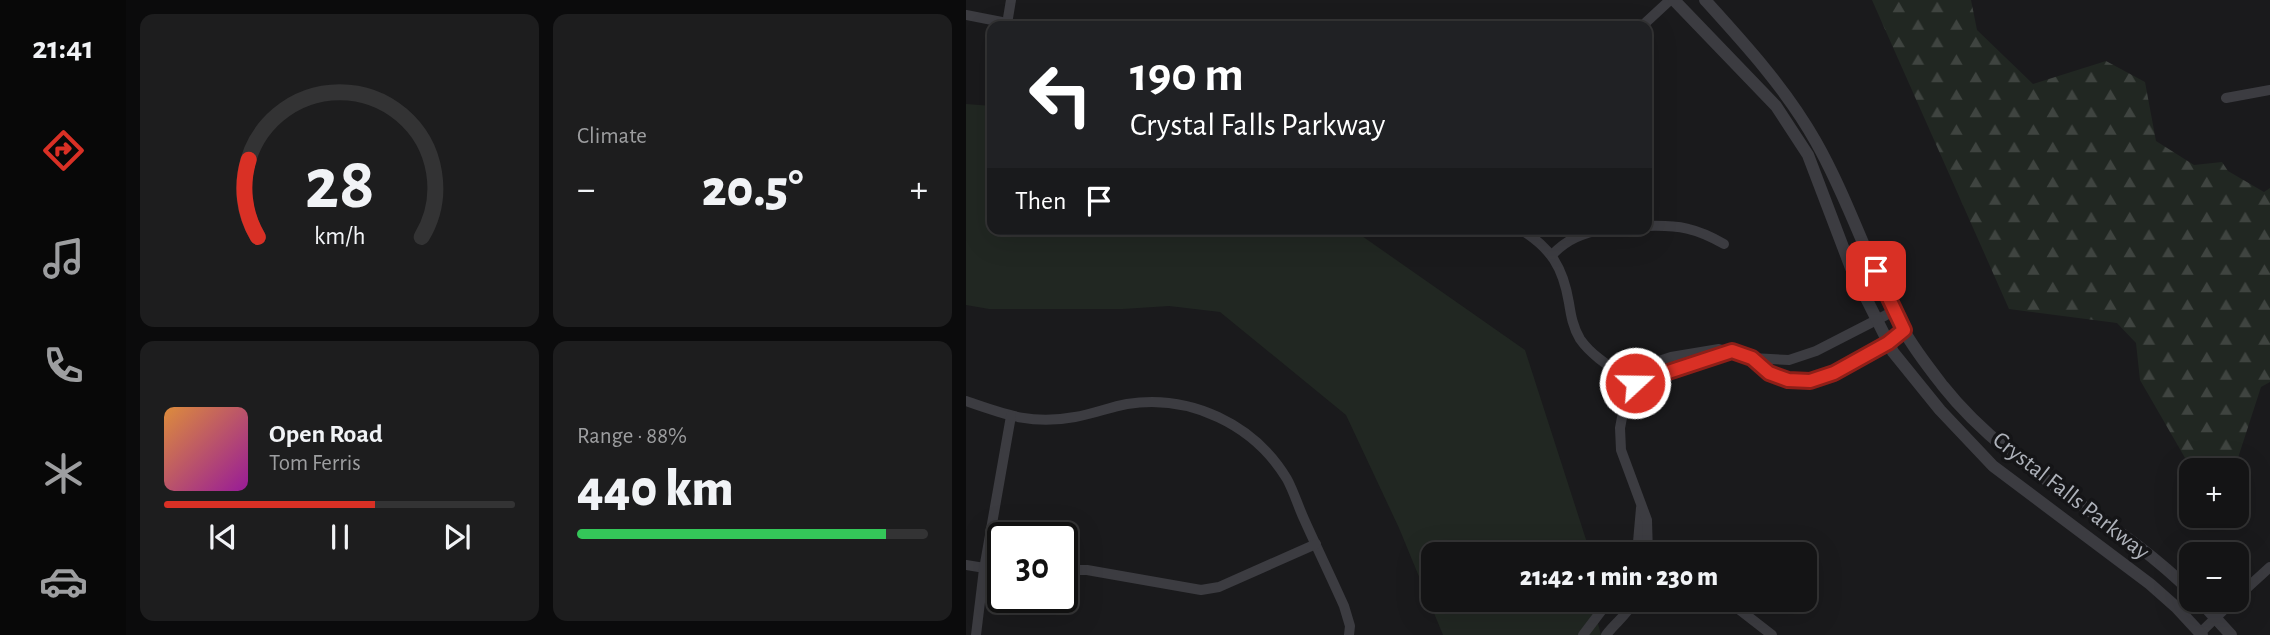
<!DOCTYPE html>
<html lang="en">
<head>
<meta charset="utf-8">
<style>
  body { margin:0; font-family:"Alegreya Sans",sans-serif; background:#1d1d1e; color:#f1f3f6; height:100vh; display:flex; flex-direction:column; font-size:26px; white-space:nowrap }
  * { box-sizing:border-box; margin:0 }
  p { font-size:23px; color:#9d9ea0 }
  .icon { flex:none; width:38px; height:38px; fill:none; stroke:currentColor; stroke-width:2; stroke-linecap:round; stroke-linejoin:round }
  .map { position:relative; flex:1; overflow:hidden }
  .drawer { display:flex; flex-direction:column; gap:14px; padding:14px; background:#0b0b0c; width:840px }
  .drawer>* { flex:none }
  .guide { position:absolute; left:21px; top:21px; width:665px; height:214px; border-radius:14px; box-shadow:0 7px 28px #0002,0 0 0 2px #333334; background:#202124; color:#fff; overflow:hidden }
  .controls { position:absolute; left:1213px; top:458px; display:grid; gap:14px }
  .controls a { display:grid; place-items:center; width:70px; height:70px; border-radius:14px; background:#141415; box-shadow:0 7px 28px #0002,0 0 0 2px #333334; font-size:35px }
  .speed { position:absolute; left:21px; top:522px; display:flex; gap:14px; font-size:35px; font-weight:700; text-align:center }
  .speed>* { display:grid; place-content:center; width:91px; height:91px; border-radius:50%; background:#141415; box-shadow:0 7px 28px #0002,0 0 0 2px #333334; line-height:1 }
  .speed .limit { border:4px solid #111; border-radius:10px; background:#fff; color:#111 }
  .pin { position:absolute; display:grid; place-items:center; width:60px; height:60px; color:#fff; margin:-30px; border-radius:14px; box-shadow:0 4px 10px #0006 }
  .me { position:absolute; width:77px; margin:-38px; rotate:69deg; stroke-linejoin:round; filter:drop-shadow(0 0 5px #0008) }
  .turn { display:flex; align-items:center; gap:24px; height:147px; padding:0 28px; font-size:32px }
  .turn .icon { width:91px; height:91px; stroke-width:2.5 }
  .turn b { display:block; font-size:49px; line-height:60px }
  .then { display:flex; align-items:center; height:66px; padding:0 28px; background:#0003; gap:14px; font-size:26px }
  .big { font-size:52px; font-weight:800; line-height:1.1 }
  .drawer .widget { flex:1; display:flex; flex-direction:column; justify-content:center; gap:10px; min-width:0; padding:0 24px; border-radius:14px; background:#1d1d1e }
  .drawer .dial { align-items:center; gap:0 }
  .dial svg { height:182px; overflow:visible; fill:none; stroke:#333334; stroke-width:7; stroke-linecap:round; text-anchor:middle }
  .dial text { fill:#f1f3f6; stroke:none }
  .song { display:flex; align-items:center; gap:21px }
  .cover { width:84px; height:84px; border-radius:10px; background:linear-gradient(135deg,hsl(30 70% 55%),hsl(300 70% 35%)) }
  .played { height:7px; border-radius:4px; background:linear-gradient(90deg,#d93025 60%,#333334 60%) }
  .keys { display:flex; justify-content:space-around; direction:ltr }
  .heat { display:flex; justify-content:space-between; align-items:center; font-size:38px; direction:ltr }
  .charge { height:10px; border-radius:5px; background:linear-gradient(90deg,#34c759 88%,#333334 0) }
  .drawer .tiles { flex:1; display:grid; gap:14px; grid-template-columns:repeat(2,1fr) }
  .trip { position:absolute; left:455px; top:542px; width:396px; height:70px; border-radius:14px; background:#141415; box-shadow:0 7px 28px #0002,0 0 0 2px #333334; font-weight:800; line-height:70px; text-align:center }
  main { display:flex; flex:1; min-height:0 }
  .menu { display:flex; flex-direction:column; width:126px; justify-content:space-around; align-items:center; background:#080808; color:#9d9ea0 }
  .menu .icon { width:49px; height:49px }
  .menu .selected { color:#d93025 }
  .menu b { font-size:32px; color:#f1f3f6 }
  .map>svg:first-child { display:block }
</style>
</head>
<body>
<main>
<nav class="menu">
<b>21:41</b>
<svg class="icon selected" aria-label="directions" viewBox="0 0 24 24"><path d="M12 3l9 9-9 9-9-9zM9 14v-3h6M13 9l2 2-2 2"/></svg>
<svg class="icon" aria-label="music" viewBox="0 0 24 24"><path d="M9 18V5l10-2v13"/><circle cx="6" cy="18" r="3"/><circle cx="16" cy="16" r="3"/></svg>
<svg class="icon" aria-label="phone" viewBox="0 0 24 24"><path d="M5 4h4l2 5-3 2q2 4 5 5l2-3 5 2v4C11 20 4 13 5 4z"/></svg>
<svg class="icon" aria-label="climate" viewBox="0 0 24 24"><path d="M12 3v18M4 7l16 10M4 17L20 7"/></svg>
<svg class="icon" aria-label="car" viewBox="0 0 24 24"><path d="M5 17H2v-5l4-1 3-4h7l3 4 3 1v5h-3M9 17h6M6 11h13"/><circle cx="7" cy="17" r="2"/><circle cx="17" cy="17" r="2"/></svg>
</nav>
<section class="drawer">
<div class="tiles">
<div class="widget dial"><svg viewBox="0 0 100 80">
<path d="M14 69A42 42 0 1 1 86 69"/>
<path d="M14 69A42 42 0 0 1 10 35" stroke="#d93025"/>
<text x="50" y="56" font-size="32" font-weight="700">28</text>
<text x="50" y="72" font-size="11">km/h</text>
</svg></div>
<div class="widget"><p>Climate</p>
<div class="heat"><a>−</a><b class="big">20.5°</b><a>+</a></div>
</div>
<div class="widget">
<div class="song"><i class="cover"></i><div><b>Open Road</b><p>Tom Ferris</p></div></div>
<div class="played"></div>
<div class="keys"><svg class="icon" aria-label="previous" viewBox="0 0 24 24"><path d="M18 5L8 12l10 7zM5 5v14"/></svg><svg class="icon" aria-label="pause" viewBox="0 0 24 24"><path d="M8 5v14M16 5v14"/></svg><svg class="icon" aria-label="next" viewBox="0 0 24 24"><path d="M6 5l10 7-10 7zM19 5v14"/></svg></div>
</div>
<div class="widget"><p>Range · 88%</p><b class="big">440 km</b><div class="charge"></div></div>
</div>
</section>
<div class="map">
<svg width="1304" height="635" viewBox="0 0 1304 635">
  <defs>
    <pattern id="forest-firs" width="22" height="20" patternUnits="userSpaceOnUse" patternTransform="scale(1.75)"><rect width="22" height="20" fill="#212722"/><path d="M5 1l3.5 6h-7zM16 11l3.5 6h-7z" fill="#3f4440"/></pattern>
  </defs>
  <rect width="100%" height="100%" fill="#1a1a1c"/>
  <!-- grass -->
  <path fill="#212722" d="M 0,104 L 26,106 L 26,229 L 386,229 L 559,350 L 625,555 L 467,555 L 467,600 L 626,600 L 635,635 L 477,635 L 433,528 L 380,415 L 254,312 L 203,306 L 157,309 L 23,309 L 0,305 Z"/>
  <!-- forest -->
  <path fill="url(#forest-firs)" d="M 906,0 L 1005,0 L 1011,30 L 1067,84 L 1140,61 L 1179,82 L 1190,141 L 1228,165 L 1256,162 L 1262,171 L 1298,192 L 1304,188 L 1304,382 L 1295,387 L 1270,464 L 1258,471 L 1226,470 L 1174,380 L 1170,343 L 1151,323 L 1043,309 Z"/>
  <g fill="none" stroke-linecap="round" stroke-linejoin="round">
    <!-- minor -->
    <g stroke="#3c3c41" stroke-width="10">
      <path d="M 0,15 L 57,26"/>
      <path d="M 41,24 L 45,0"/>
      <path d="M 676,26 L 704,0"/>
      <path d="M 1260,98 L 1304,90"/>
      <path d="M 681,226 C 713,225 730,228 758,244"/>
      <path d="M 554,229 C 585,248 597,267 603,303 C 605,316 607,327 614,339 C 627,358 650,370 669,383"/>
      <path d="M 586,255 C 601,239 617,233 638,229"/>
      <path d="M 787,358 C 792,363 797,369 803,373 C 844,398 907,356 938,330"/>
      <path d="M 669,383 L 764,352"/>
      <path d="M 0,401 C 40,415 66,425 109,417 C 127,414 144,407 161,404 C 224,394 288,424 321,479 C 328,492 332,506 338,519 C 351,548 365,577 378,606 L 384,626 L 383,635"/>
      <path d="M 668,555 L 672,542 L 675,508"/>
      <path d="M 682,555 L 681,520 L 655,450 L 654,428 L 658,407 L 675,372 L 687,363 L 705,357 L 753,349 L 786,358 L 823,360 L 850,351 L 928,311"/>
      <path d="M 0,565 L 37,571"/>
      <path d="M 96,570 L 121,570 L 235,590 L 253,587 L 350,544"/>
      <path d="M 1270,598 L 1304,567"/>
      <path d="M 761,600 L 806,635"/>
      <path d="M 1234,633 L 1268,600"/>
      <path d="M 10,635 L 18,569 L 45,416"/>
      <path d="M 617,635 L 636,610 L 640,600"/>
      <path d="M 640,635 C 650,622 661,615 669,600"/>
    </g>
    <!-- tertiary -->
    <g stroke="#3c3c41" stroke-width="12">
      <path d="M 708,0 L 810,106 L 842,155 L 885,268 L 927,352 L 974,410 L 1027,466 L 1184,584 L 1210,607 L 1236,635"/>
      <path d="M 739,0 C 779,44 821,90 850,142 C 884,202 904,269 937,329 C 948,349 963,368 977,386 C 1044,471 1149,516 1225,592"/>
      <path d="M 1233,600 L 1265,635"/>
    </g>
  </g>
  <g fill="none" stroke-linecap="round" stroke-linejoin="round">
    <!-- route casing -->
    <g stroke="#8d1f18" stroke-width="18">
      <path id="route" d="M 669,383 L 766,351 L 786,358 L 803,373 L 822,380 L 844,381 L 868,373 L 922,343 L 938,330 L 910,271"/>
    </g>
    <!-- route -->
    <use href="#route" stroke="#d93025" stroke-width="12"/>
  </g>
  <g text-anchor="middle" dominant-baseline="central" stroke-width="7" stroke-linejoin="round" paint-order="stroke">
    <!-- street labels -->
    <g font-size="24" fill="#aeb2ba" stroke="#151517">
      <text transform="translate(1105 496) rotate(38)">Crystal Falls Parkway</text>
    </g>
  </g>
</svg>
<div class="controls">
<a>+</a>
<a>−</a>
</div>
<div class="speed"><div class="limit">30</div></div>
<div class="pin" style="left:910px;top:271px;background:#d93025"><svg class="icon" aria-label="arrive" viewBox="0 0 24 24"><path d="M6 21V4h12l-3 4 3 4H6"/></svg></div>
<svg class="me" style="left:669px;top:383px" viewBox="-20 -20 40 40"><circle r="17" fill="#d93025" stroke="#fff" stroke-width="3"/><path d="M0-11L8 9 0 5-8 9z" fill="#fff"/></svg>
<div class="trip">21:42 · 1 min · 230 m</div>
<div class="guide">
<div class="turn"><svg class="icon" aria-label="left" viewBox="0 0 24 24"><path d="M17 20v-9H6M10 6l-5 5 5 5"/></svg><div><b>190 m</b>Crystal Falls Parkway</div></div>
<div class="then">Then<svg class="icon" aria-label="arrive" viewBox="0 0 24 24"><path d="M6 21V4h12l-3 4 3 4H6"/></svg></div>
</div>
</div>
</main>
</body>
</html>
